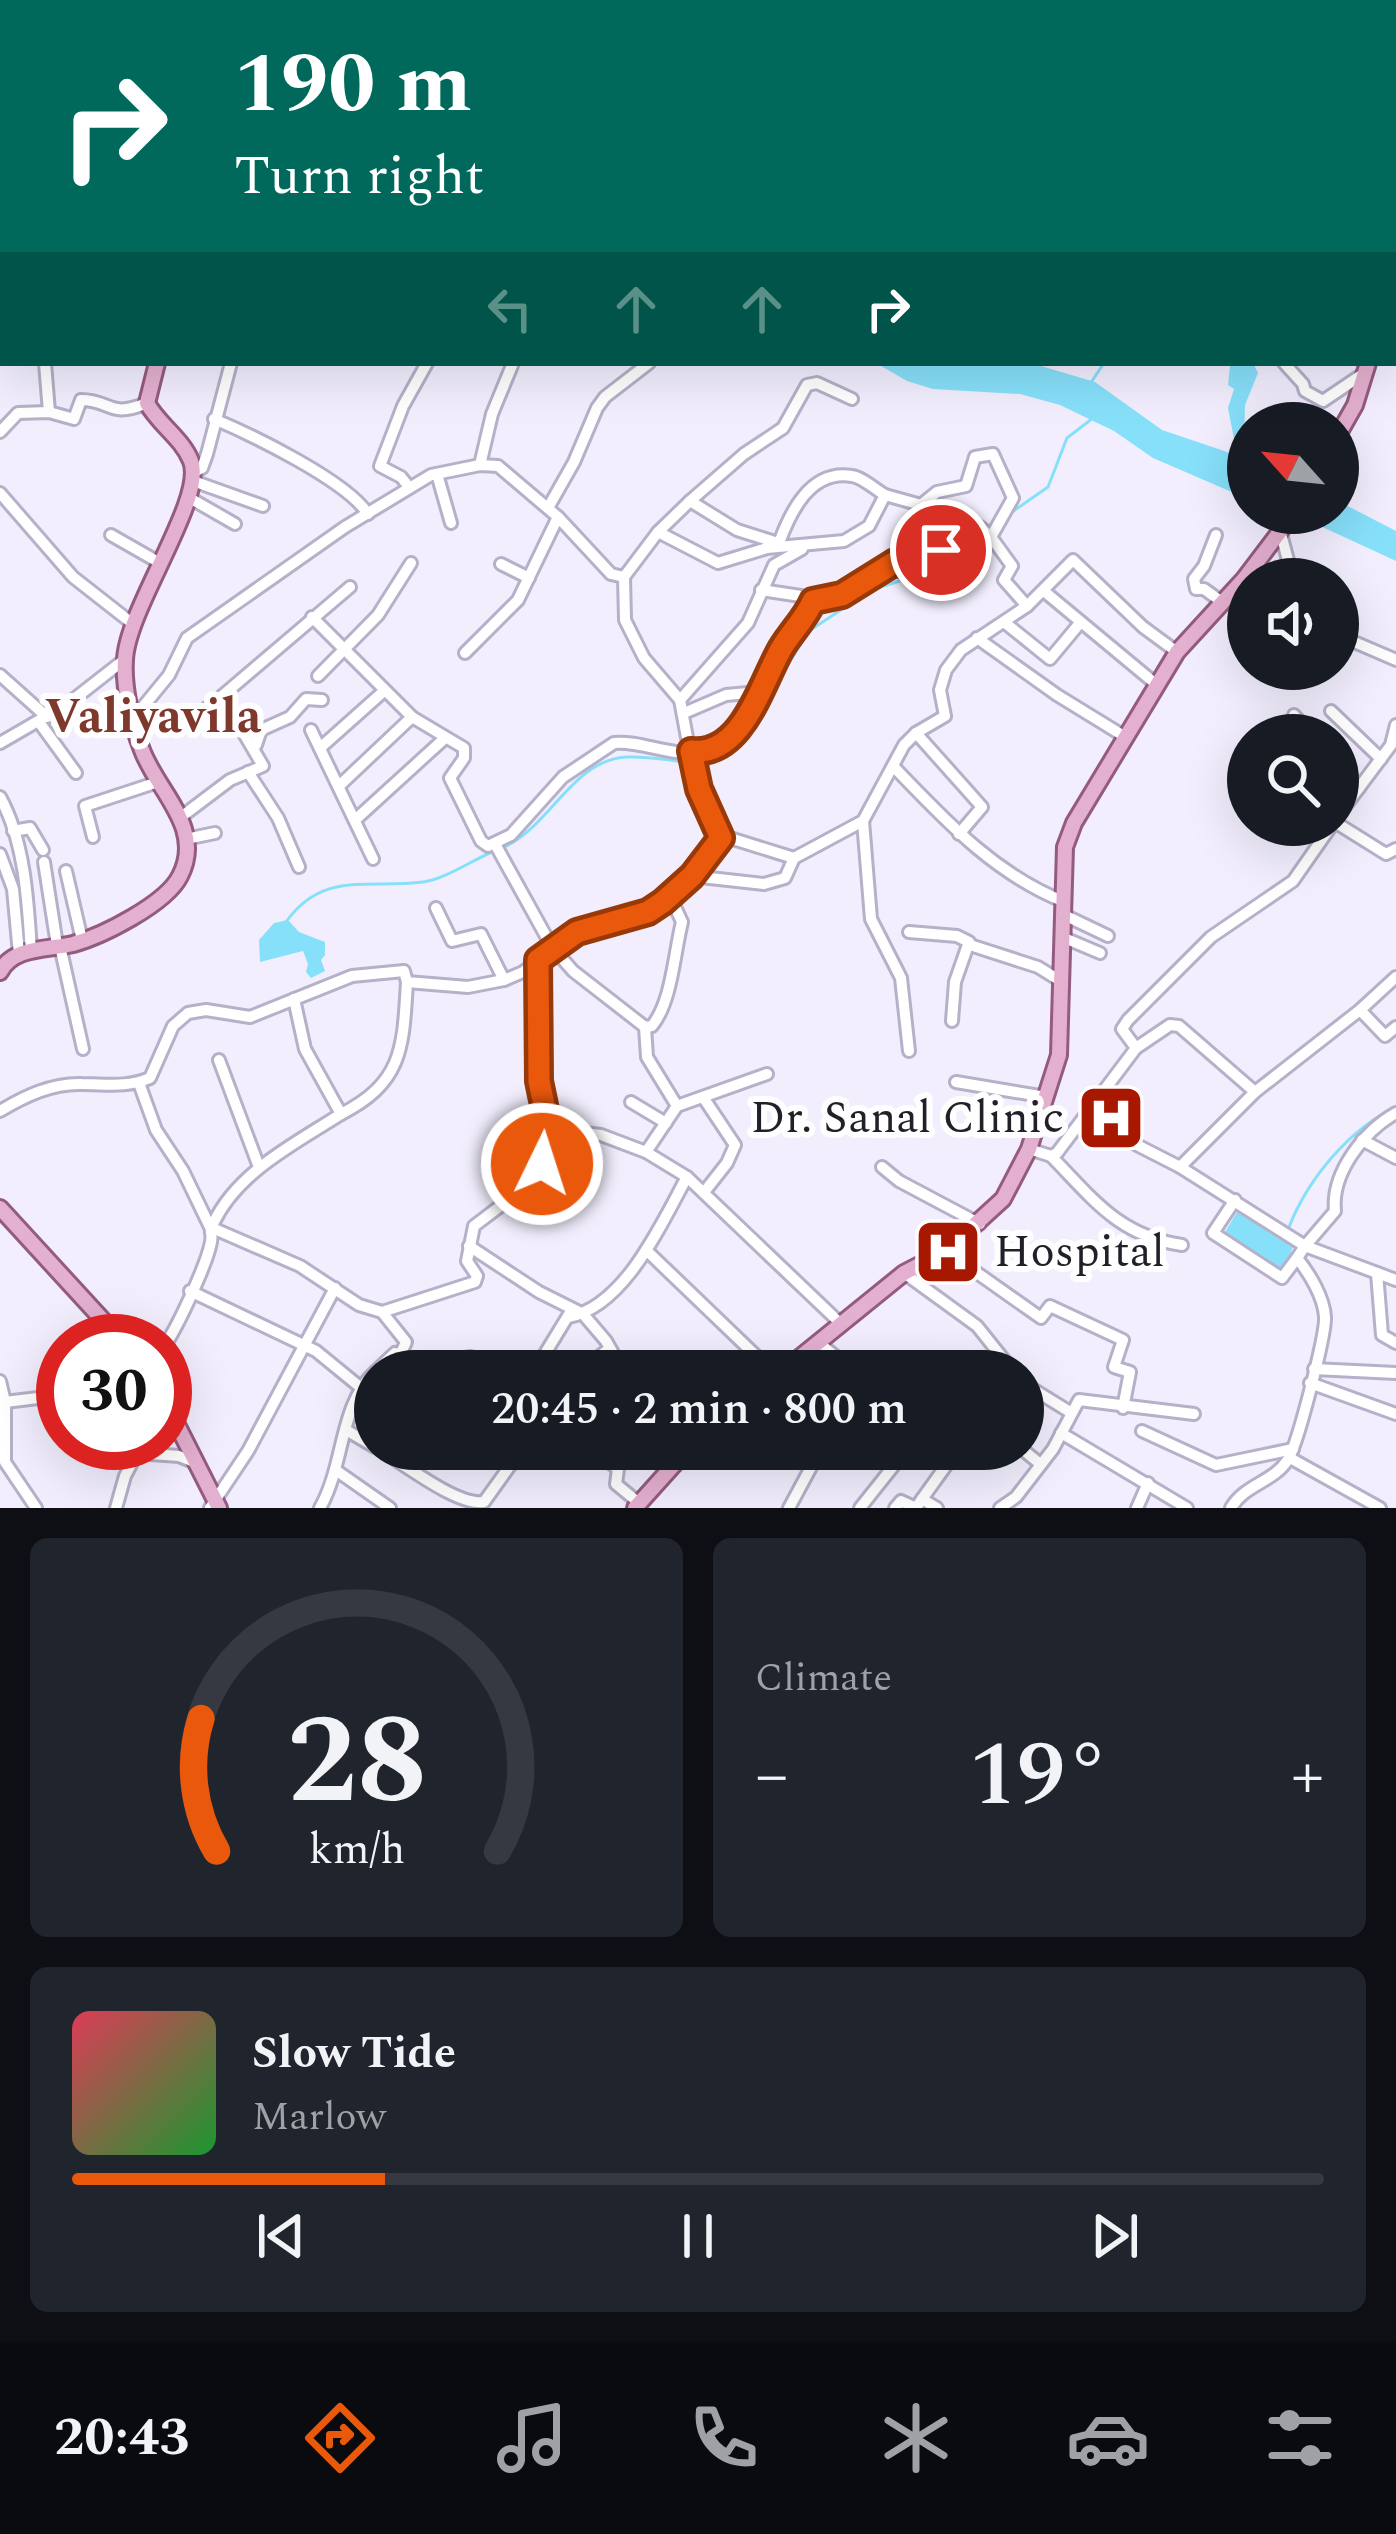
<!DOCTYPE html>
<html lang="en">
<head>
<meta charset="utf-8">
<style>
  body { margin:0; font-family:Spectral,serif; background:#20242c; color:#f1f3f6; height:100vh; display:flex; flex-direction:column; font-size:45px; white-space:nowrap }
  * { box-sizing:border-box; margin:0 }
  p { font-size:39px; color:#9ea1a6 }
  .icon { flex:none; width:66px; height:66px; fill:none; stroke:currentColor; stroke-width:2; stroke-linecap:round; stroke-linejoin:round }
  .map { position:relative; height:1508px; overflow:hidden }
  .sheet { display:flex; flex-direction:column; gap:30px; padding:30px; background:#0d0f14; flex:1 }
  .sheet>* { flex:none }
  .banner { position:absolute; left:0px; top:0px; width:1398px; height:366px; box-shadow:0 12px 48px #0002; background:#00695c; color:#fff; overflow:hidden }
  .needle { width:78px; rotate:297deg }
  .tools { position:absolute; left:1227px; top:402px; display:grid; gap:24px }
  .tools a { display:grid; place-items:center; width:132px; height:132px; border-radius:50%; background:#171b24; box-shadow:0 12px 48px #0002; font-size:60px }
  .speed { position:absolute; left:36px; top:1314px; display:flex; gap:24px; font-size:60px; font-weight:700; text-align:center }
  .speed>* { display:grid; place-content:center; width:156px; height:156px; border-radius:50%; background:#171b24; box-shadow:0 12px 48px #0002; line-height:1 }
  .speed .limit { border:18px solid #d22; background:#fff; color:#111 }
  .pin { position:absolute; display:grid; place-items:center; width:102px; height:102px; color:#fff; margin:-51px; border:6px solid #fff; border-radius:50%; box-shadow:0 3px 12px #0007 }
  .me { position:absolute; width:132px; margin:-66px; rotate:4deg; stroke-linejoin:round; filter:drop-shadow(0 0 9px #0008) }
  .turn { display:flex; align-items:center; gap:42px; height:252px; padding:0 36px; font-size:54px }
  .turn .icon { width:156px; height:156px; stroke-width:2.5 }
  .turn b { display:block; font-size:84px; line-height:102px }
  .lanes { display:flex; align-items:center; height:114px; padding:0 36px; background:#0003; justify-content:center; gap:60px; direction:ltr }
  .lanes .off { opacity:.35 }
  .big { font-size:90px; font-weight:600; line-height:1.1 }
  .sheet .card { flex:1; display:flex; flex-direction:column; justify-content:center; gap:18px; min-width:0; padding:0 42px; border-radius:18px; background:#20242c }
  .sheet .dial { align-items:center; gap:0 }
  .dial svg { height:312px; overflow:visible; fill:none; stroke:#363941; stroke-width:7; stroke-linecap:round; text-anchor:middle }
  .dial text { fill:#f1f3f6; stroke:none }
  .song { display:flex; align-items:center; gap:36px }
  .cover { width:144px; height:144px; border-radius:18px; background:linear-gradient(135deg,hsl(350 70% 55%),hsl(130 70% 35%)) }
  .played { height:12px; border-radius:6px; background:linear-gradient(90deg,#ea580c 25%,#363941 25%) }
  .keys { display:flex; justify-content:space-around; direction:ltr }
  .heat { display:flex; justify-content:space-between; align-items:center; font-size:66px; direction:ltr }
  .sheet .tiles { flex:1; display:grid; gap:30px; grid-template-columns:1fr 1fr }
  .card:last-child { grid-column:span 2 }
  .trip { position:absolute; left:354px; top:1350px; width:690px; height:120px; border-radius:60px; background:#171b24; box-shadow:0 12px 48px #0002; font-weight:600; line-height:120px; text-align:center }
  .menu { display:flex; height:192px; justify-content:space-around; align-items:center; background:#090b0e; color:#9ea1a6 }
  .menu .icon { width:84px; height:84px }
  .menu .current { color:#ea580c }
  .menu b { font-size:54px; color:#f1f3f6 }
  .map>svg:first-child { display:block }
</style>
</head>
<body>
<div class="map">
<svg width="1396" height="1508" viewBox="0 0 1396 1508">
  <rect width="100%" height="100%" fill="#f2eefe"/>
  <!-- water -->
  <g fill="#87e0fa">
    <path d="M 876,363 L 1031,363 L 1095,382 L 1162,430 L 1248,459 L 1248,499 L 1153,458 L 1114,431 L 1060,405 L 1020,394 L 933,389 L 907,381 Z"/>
    <path d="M 1235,363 L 1253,363 L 1258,373 L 1245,405 L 1244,446 L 1235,444 L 1228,408 L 1234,389 L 1228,385 L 1230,366 Z"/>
    <path d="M 1338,501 L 1396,531 L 1396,561 L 1292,513 L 1338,513 Z"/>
    <path d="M 288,920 L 299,932 L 325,942 L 325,955 L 321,960 L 325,971 L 311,978 L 306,972 L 308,964 L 303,951 L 260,962 L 259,940 L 274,923 Z"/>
    <path d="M 1237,1212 L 1293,1246 L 1283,1276 L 1221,1239 Z"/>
  </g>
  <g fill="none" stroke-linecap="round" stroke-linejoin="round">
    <!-- stream -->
    <g stroke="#87e0fa" stroke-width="3">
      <path d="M 1226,3 L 1227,0"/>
      <path d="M 0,119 L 3,118"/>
      <path d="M 1092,381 L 1104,363"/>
      <path d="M 1012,512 L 1048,487 L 1067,438 L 1093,418"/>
      <path d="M 698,763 L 709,764 L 745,733 L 809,631 L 871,590 L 922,574 L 984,538"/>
      <path d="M 504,847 C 550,827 573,759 627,757 C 646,756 667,760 686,762"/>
      <path d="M 286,922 C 323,870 369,889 423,882 C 445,879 471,861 492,852"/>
      <path d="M 1289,1227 C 1308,1179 1349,1129 1396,1107"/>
    </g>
    <!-- minor casing -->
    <g stroke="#b6b0c8" stroke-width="16">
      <g id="minor">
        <path d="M 225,0 L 225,3"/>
        <path d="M 568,0 L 569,3"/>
        <path d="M 759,0 L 759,3"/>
        <path d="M 1094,0 L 1100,3"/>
        <path d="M 689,3 L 689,0"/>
        <path d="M 921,3 L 922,0"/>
        <path d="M 1112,3 L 1114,0"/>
        <path d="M 1216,3 L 1217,0"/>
        <path d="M 0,23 L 3,22"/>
        <path d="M 0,48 L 3,48"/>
        <path d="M 0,64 L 3,68"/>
        <path d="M 1395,64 L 1396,65"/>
        <path d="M 0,173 L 3,177"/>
        <path d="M 1395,191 L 1396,191"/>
        <path d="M 0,225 L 3,225"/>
        <path d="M 1395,341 L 1396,341"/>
        <path d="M 45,363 L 49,412"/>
        <path d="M 1284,363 L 1303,384 L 1305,391 L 1323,401 L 1363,374"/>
        <path d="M 214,419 C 252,435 347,481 368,514"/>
        <path d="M 0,432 L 18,413 L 49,412 L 74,419 L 81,400 C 112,400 108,419 147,403"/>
        <path d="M 480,465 L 492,414 L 513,363"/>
        <path d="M 194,472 L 202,468 L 207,454 L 231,363"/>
        <path d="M 437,474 L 451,523"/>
        <path d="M 193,481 L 263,506"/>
        <path d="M 409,487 L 401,477 L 380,466 L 403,406 L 427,363"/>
        <path d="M 0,493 L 73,577 L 133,624"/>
        <path d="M 188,497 L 235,524"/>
        <path d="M 690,501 L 737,530 L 778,543"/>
        <path d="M 548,508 L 574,462 L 597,408 L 605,397 L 649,363"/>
        <path d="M 658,532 L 718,563 L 767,548 L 844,541 L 869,526 L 885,495 L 921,505 L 937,492 L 966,486 L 975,457 L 993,454 L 1013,498 L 991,537 L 1012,566 L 1004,580 L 1027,606"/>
        <path d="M 1281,534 L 1289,564 L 1300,579"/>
        <path d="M 111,535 L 160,563"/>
        <path d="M 1216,535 L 1204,566 L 1194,579 L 1196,589 L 1204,589 L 1222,602"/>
        <path d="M 779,543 C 790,513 810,469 852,476 C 862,477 876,490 885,495"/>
        <path d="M 501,564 L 529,578"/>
        <path d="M 761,590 L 827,600 L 895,562 L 913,568 C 924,560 936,556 947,548 C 959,540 963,532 980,527 L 991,537"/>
        <path d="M 1045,592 L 1157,685"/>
        <path d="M 312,617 L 412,717 L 464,748 L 464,758 L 450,778 L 481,841 L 488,846 L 511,835 L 563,777 L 614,743 C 643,740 673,759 706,751 C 749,741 768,673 787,640 C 795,626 806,616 813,601"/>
        <path d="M 1004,622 L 1050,659 L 1080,623"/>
        <path d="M 1338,635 L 1396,660"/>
        <path d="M 977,638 L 1057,695 L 1127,738"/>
        <path d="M 465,653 L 518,600 L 558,517"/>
        <path d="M 0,675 L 47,717"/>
        <path d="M 318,676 L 378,615 L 411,563"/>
        <path d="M 680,700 L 748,623 L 774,565 L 802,549"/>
        <path d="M 1331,711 L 1381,759"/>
        <path d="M 684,713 L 726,695 L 759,692"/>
        <path d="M 1294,715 L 1312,735"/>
        <path d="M 133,719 L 169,675 L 187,638 L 345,527 L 431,475 L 480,465 L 498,466 L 558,517 L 611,574 L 624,577"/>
        <path d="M 193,719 L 222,696"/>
        <path d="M 39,722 L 76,773"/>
        <path d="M 311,730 L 373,859"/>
        <path d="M 916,733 L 982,807 L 959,834"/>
        <path d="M 0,743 L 69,703 L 124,660"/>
        <path d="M 252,746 L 256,745 L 261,730 L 290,717 L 306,699 L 322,700"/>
        <path d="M 320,748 L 384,691"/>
        <path d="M 1338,764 L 1359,788"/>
        <path d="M 893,766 C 945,820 994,874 1065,902"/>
        <path d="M 248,772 L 278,818 L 299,867"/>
        <path d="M 340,785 L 412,717"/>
        <path d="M 0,797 C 25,842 28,902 31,952"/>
        <path d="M 1338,816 L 1391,745 L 1396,725"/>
        <path d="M 181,817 L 230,780 L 263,766 L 222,696 L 350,587"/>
        <path d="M 355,820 L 445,738"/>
        <path d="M 863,821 L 871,919 L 901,978 L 909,1051"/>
        <path d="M 1338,824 L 1386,854 L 1396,849"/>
        <path d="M 13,831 L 30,828 L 43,850"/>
        <path d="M 93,837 L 85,806 L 158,782"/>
        <path d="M 186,839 L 215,833"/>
        <path d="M 495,844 L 552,947 L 573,971 L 645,1027 L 647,1057 L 677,1106 L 646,1152 L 687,1177"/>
        <path d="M 0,854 L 13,889 L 19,954"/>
        <path d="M 794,858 L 717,834 L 694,775 L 680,700 L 644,658 L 625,620 L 624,577 L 658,532 L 690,501 L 744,454 L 783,428 L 807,385 L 817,383 L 852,399"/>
        <path d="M 44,862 L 57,945"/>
        <path d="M 66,871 L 82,940"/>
        <path d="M 692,876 L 721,838"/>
        <path d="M 436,908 L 452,941 L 481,934 L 504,980"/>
        <path d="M 1064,915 L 1108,936"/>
        <path d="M 909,932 L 957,936 L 969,942 L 955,982 L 952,1021"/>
        <path d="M 1062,937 L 1100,953"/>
        <path d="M 970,945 L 1038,967 L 1059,980"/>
        <path d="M 60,946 L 83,1049"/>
        <path d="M 1360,1010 L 1385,1036 L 1396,1027"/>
        <path d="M 645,1027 L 652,1026 C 672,1001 674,954 682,922 L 670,896"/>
        <path d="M 1136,1048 L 1170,1025 L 1179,1026 L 1255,1092"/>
        <path d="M 219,1060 L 259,1167"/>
        <path d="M 956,1082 L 1046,1097"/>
        <path d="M 139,1083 L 156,1130 L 183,1171 L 210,1227 L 300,1266 L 359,1305 L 382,1312 L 475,1282 L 477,1276 L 467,1261 L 474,1226 L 528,1185 L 542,1164 L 548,1140 L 539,1081 L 538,960"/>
        <path d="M 703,1097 L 735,1145 L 727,1163 L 705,1191"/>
        <path d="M 631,1102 L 666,1123"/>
        <path d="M 677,1106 L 767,1074"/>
        <path d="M 0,1111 C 25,1096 52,1083 82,1084 C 107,1084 126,1088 150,1078 L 173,1026 L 188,1013 L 206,1010 L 250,1017 L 352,976 L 404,971 L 407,982 L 468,987 L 504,980 L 523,972 L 577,932 L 648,912 L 692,876 L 764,884 L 785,878 L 794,858 L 863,821 L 904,745 L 916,733 L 945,716 L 940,690 L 946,670 L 961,650 L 1027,606 L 1073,560 L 1143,627 L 1177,652"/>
        <path d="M 341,1114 C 404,1082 403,1046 407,982"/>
        <path d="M 1086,1119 L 1180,1167 L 1305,1246 L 1335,1211 C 1331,1173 1364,1131 1396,1113"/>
        <path d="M 549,1129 L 601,1135 L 646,1152"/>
        <path d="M 1362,1140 L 1396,1158"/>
        <path d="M 1029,1149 L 1051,1156 L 1057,1153 L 1136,1048 L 1122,1029 L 1128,1020 L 1211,937 L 1293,881 L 1332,825"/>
        <path d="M 1051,1156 C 1093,1199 1119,1236 1182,1245"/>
        <path d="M 882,1167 L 899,1181 L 980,1224"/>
        <path d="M 1180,1167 L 1255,1092 L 1360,1010 L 1396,977"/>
        <path d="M 1235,1200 L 1213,1233 L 1282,1278 L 1297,1258"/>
        <path d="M 469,1246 L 539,1292 L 583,1314 L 606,1341 L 623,1371"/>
        <path d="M 646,1250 L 772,1371"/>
        <path d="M 946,1251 L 1041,1318 L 1050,1306 L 1123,1340 L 1114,1367 L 1130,1372 L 1123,1408"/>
        <path d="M 904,1273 L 977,1326 L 1013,1371"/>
        <path d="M 1377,1273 L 1382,1335 L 1396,1343"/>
        <path d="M 190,1291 L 316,1351 L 360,1387"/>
        <path d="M 382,1312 L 406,1342 L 401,1353"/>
        <path d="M 568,1317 C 625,1307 662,1222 687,1177 L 840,1323"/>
        <path d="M 818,1342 L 853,1371"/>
        <path d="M 165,1345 C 178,1326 207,1264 211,1242 C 213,1231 208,1233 213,1224 C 237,1172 296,1143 341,1114 L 305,1049 L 294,999"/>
        <path d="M 1314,1369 L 1396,1373"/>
        <path d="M 535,1370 L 571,1311"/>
        <path d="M 376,1371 L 395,1353 L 417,1365 L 471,1357 L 476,1363 L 471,1371"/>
        <path d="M 580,1371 L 609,1349"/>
        <path d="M 0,1381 L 5,1402 L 5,1462 L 36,1508"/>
        <path d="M 1023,1383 L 1070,1412"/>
        <path d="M 1310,1383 L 1396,1414"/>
        <path d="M 5,1402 L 63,1395"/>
        <path d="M 346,1430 L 375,1447"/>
        <path d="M 1142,1431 L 1216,1465 L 1293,1449"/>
        <path d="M 1061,1433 L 1187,1508"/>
        <path d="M 379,1449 C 404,1464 457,1506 484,1502 L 522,1449"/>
        <path d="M 593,1449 L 618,1469 L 616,1484 L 639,1503"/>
        <path d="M 1022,1449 L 1039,1463"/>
        <path d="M 1290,1458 L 1380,1508"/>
        <path d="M 337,1471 L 390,1508"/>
        <path d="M 922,1499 L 958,1449"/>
        <path d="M 116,1508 L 125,1476 L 137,1453 L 179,1456 L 196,1463"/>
        <path d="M 210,1508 L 248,1451 L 335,1288"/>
        <path d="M 320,1508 C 345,1464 339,1405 375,1372"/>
        <path d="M 789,1508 L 817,1456"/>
        <path d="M 860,1508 L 907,1449"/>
        <path d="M 895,1508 L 901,1501 L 916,1508 L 922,1499 L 937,1508"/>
        <path d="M 1000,1508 L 1016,1497 L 1053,1449 L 1079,1400 L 1194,1414"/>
        <path d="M 1137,1508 L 1148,1483"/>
        <path d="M 1231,1508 C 1244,1485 1273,1482 1287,1461 C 1297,1448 1326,1334 1325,1317 C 1324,1297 1309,1273 1297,1258 L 1305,1246 L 1396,1280"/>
      </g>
    </g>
    <!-- major casing -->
    <g stroke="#945b80" stroke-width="20">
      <g id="major">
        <path d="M 179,3 L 180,0"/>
        <path d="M 1395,261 L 1396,261"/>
        <path d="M 1338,435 L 1355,405 L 1368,363"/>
        <path d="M 0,972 C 13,946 48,950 73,944 C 102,936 166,904 180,876 C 205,828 157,791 142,750 C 132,725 123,687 125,660 C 127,608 206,499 191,461 C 182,438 158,424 147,403 L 157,363"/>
        <path d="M 0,1208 L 122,1341"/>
        <path d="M 783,1371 L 904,1273 L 946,1251 L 1003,1199 L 1029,1149 L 1059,1055 L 1065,847 L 1074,823 L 1177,652 L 1244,579 L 1294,513"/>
        <path d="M 165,1401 L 219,1508"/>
        <path d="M 635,1508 L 688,1449"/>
      </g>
    </g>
    <!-- minor -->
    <use href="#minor" stroke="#fff" stroke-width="10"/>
    <!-- major -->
    <use href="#major" stroke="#e4b0cf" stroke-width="14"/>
  </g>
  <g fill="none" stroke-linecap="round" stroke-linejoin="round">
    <!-- route casing -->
    <g stroke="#983908" stroke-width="30">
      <path id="route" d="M 542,1164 L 549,1129 L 539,1081 L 538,960 L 577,932 L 648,912 L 663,902 L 692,876 L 721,838 L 699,789 L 691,751 C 742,757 761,684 781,649 C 791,632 805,619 813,601 L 842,595 L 895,562 L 913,568 L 941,550"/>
    </g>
    <!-- route -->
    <use href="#route" stroke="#ea580c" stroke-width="21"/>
  </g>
  <!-- icons -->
  <defs>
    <g id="hospital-square" transform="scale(3.45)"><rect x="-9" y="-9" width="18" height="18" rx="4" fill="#a81700" stroke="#fefefe"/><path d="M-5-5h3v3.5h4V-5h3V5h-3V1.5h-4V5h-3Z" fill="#fff"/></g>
  </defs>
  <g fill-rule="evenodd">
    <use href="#hospital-square" x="1111" y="1118"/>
    <use href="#hospital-square" x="948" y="1252"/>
  </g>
  <g text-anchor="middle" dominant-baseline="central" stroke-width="12" stroke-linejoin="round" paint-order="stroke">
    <!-- poi labels -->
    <g font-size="45" fill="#221f28" stroke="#fefefe" text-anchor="end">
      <text x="1064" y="1118">Dr. Sanal Clinic</text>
      <text x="994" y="1252" text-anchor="start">Hospital</text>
    </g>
    <!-- neighbourhood labels -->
    <g font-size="48" font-weight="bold" fill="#7e382c" stroke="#fefefe">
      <text x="153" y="717">Valiyavila</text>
    </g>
  </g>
</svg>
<div class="tools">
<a><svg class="needle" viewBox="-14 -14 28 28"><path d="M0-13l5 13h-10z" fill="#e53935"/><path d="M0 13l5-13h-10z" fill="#9ea1a6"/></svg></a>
<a><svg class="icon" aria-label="sound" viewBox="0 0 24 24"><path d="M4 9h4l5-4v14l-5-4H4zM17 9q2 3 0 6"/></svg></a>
<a><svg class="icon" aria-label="search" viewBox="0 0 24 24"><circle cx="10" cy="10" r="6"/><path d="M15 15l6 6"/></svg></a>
</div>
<div class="speed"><div class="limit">30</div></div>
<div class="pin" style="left:941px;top:550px;background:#d93025"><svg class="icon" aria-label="arrive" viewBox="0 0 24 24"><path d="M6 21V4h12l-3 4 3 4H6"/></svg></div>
<svg class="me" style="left:542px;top:1164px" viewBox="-20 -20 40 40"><circle r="17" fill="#ea580c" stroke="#fff" stroke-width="3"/><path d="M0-11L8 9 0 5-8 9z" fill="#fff"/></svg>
<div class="trip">20:45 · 2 min · 800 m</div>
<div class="banner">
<div class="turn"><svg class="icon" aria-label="right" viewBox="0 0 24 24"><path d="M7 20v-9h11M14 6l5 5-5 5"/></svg><div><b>190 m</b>Turn right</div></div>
<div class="lanes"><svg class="icon off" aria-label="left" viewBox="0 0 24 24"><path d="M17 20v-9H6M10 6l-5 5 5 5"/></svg><svg class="icon off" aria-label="ahead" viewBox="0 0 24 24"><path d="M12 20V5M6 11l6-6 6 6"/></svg><svg class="icon off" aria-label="ahead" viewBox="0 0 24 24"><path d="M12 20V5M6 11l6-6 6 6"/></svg><svg class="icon" aria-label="right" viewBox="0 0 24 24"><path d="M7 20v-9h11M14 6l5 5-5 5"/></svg></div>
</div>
</div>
<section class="sheet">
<div class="tiles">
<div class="card dial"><svg viewBox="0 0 100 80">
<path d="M14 69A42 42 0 1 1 86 69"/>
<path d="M14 69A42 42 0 0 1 10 35" stroke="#ea580c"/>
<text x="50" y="56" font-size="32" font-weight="700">28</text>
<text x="50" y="72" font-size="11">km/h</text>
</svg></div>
<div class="card"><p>Climate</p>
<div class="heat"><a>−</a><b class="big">19°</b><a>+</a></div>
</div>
<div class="card">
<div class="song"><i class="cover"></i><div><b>Slow Tide</b><p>Marlow</p></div></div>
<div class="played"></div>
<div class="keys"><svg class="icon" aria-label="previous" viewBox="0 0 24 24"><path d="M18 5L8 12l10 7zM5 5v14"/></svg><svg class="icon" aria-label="pause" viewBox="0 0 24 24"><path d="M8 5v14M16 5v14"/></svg><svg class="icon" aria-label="next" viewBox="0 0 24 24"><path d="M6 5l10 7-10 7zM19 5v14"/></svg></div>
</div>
</div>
</section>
<nav class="menu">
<b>20:43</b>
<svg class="icon current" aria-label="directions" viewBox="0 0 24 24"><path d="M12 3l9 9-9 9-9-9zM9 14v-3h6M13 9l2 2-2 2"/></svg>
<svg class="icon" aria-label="music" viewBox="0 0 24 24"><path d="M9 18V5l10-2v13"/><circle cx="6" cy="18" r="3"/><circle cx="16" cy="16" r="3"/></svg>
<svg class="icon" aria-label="phone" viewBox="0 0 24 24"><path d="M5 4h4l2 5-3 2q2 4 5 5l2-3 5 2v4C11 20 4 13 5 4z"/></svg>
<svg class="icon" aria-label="climate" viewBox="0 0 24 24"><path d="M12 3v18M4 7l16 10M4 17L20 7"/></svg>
<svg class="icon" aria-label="car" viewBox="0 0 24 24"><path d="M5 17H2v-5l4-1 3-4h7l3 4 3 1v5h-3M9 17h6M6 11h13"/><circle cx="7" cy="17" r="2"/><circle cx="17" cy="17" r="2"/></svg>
<svg class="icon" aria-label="filters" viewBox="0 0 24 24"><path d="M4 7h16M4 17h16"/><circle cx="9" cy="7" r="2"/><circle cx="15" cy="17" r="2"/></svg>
</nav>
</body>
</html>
